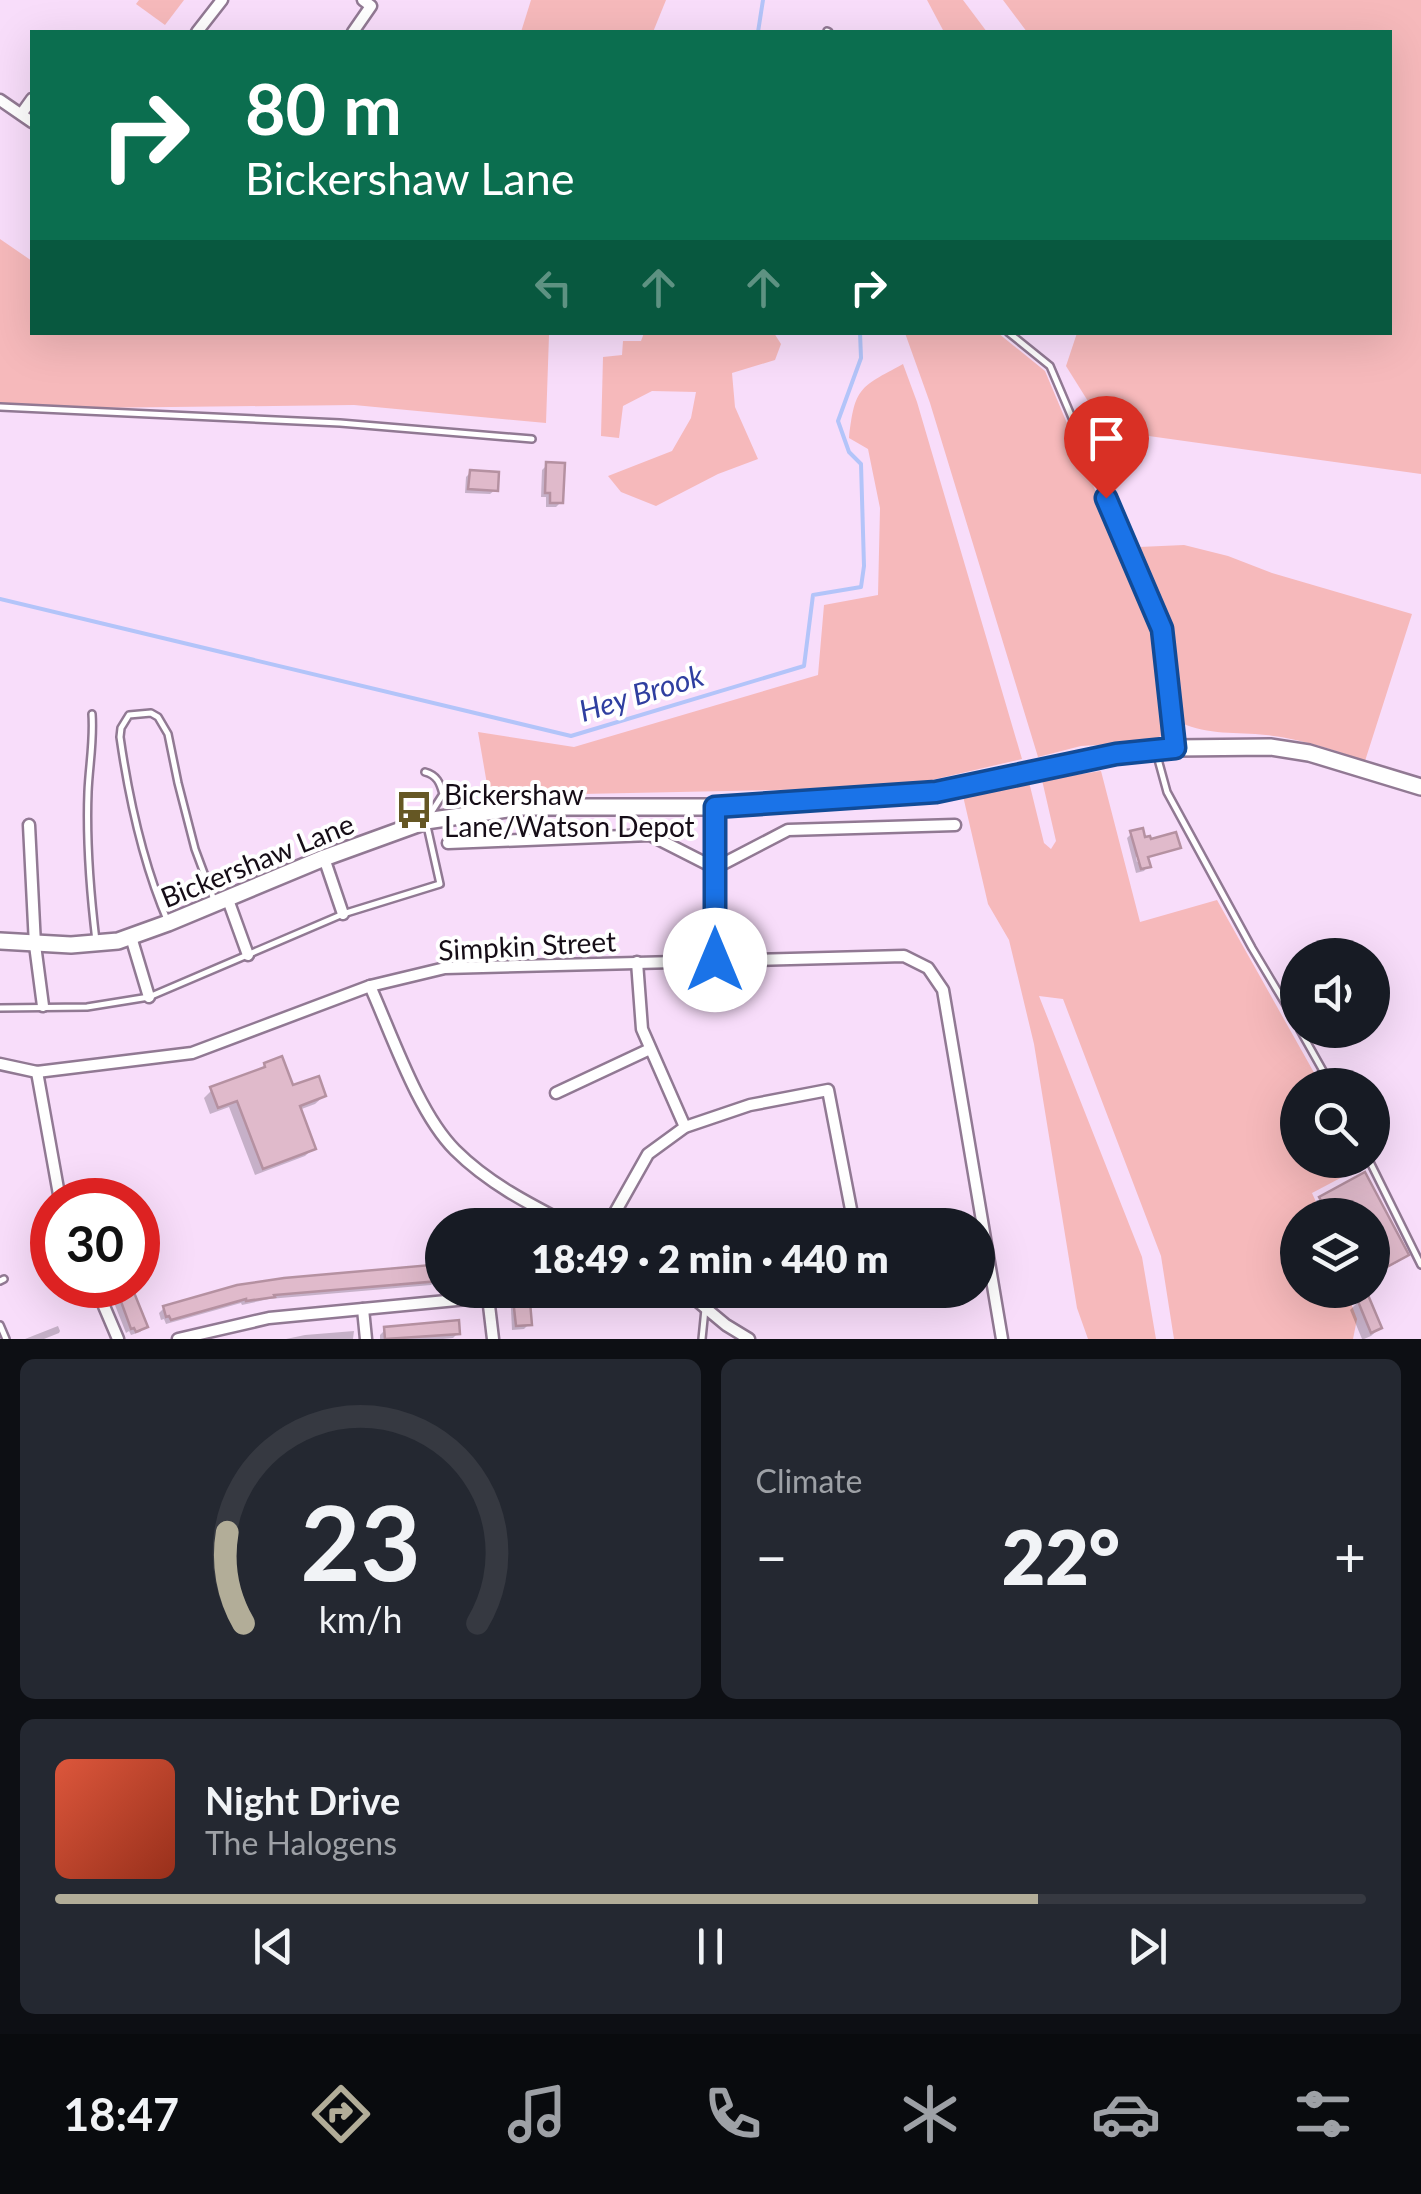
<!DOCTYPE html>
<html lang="en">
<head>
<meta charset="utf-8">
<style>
  body { margin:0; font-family:Lato,sans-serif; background:#242831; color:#f1f3f6; height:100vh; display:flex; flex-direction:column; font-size:38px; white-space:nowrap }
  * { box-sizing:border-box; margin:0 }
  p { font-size:32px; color:#9ea1a6 }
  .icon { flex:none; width:55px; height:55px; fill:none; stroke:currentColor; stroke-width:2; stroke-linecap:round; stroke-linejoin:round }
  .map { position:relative; height:1339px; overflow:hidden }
  .panel { display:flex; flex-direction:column; gap:20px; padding:20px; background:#0d0f14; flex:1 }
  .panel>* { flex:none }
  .top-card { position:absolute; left:30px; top:30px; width:1362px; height:305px; border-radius:0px; box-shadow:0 10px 40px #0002; background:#0b6e4f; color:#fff; overflow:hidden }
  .fabs { position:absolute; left:1280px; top:938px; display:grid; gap:20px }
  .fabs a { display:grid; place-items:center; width:110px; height:110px; border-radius:50%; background:#171b24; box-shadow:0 10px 40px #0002; font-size:50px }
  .speed { position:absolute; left:30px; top:1178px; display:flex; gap:20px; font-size:50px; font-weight:700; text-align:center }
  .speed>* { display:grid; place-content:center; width:130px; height:130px; border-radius:50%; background:#171b24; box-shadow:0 10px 40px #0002; line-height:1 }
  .speed .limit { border:15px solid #d22; background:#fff; color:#111 }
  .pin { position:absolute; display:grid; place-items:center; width:85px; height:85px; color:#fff; margin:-102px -42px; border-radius:50% 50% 50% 0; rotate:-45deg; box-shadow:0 0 10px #0007 }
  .pin .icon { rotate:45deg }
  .me { position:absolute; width:110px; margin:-55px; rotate:0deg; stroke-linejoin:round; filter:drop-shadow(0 0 8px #0008) }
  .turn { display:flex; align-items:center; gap:35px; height:210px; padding:0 50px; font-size:45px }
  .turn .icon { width:130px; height:130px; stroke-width:2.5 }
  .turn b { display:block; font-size:70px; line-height:85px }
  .lanes { display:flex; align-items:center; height:95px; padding:0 50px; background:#0003; justify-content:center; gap:50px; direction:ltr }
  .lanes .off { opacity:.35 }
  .big { font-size:75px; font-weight:800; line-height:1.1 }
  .panel .card { flex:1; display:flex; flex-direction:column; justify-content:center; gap:15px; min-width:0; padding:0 35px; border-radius:15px; background:#242831 }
  .panel .dial { align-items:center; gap:0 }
  .dial svg { height:260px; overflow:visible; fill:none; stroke:#363941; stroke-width:7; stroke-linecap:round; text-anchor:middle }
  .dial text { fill:#f1f3f6; stroke:none }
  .song { display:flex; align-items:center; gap:30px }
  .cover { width:120px; height:120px; border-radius:15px; background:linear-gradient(135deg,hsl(10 70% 55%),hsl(10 70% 35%)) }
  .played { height:10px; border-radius:5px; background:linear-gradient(90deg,#b2ad98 75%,#363941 75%) }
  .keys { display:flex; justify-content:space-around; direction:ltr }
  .heat { display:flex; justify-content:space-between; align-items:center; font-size:55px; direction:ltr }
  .panel .tiles { flex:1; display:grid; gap:20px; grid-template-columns:1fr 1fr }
  .card:last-child { grid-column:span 2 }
  .trip { position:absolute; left:425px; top:1208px; width:570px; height:100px; border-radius:50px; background:#171b24; box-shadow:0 10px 40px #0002; font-weight:800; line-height:100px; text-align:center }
  .dock { display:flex; height:160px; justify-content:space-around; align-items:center; background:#090b0e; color:#9ea1a6 }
  .dock .icon { width:70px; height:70px }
  .dock .selected { color:#b2ad98 }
  .dock b { font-size:45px; color:#f1f3f6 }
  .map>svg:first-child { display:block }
</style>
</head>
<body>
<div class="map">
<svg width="1421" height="1339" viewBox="0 0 1421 1339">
  <rect width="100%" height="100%" fill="#f8ddfa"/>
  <!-- green -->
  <g fill="#f6b9bb">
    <path d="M 139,0 L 184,0 L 165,25 L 136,4 Z"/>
    <path d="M 531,0 L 666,0 L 653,32 L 521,32 Z"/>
    <path d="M 927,0 L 963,0 L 987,32 L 944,32 Z"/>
    <path d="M 1003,0 L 1421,0 L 1421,474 L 1106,430 L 1066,366 L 1077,333 L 1390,332 L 1390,32 L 1027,32 Z"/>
    <path d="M 0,239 L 32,261 L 32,332 L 564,333 L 549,335 L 546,423 L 354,405 L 0,409 Z"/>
    <path d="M 774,333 L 781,344 L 775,360 L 732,373 L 735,407 L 758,459 L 718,474 L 656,506 L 621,492 L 608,476 L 672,451 L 691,418 L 696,392 L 652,391 L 623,406 L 619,438 L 601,436 L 603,357 L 622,355 L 623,341 L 641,341 L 644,333 Z"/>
    <path d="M 905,333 L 998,333 L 1045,371 L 1154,630 L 1166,707 L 1164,735 L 1145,742 L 1081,746 L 1038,757 L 930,403 Z"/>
    <path d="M 903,364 L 917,402 L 1022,759 L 919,783 L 869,788 L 489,796 L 478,732 L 574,747 L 818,675 L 824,605 L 878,595 L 880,508 L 868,449 L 849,438 C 855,387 859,388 903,364 Z"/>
    <path d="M 1184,545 L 1228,556 L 1272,573 L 1412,614 L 1365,761 C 1332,749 1301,739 1266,735 C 1237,732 1208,735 1181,723 L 1171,626 L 1139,547 Z"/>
    <path d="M 1101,771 L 1140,922 L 1217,900 L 1321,1085 L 1298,1085 L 1298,1160 L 1363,1160 L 1365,1165 L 1312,1193 L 1322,1215 L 1298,1215 L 1298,1290 L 1346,1290 L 1357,1319 L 1353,1339 L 1174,1339 L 1161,1256 L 1063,999 L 1039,996 L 1142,1257 L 1156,1339 L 1088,1339 L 1077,1308 L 1034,1044 L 1009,940 L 988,904 L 963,796 L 1029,782 L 1044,843 L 1051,849 L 1056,841 L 1042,780 Z"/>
  </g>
  <!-- shadow -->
  <g fill="#0003">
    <path d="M 547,465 L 561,502 L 556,507 L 546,507 L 546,497 L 541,497 L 542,470 Z"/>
    <path d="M 471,472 L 495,490 L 490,494 L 465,493 L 466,477 Z"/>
    <path d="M 1132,833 L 1144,840 L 1178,847 L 1136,857 L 1137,862 L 1147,860 L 1148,866 L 1144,871 L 1136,873 L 1127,838 Z"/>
    <path d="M 265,1065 L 292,1088 L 324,1096 L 315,1104 L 299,1110 L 314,1148 L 305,1156 L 255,1175 L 229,1107 L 210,1114 L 204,1098 L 212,1090 L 259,1072 Z"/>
    <path d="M 1364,1175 L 1406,1254 L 1398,1262 L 1372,1276 L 1372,1215 L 1317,1215 L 1312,1207 L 1320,1199 Z"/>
    <path d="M 440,1277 L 431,1285 L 269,1299 L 242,1305 L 241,1303 L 166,1324 L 164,1319 L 161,1320 L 159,1313 L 164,1308 L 238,1287 Z"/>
    <path d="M 107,1285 L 129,1285 L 145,1327 L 140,1332 L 131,1335 L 129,1331 L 126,1333 Z"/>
    <path d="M 510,1290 L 526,1290 L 529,1324 L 524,1329 L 512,1330 Z"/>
    <path d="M 1358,1302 L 1380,1328 L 1371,1336 L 1364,1339 L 1362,1339 L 1350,1310 Z"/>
    <path d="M 58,1326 L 60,1331 L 59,1333 L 44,1339 L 25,1339 Z"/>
    <path d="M 385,1330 L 458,1333 L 453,1338 L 443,1339 L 380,1339 L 380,1335 Z"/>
    <path d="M 354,1331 L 353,1339 L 286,1339 L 305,1335 Z"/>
  </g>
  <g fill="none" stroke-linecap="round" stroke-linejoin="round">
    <!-- stream -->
    <g stroke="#b3c4f9" stroke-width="4">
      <path d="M 758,32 L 763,0"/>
      <path d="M 0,599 L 571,736 L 804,666 L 813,595 L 861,587 L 864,566 L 861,464 L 849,452 L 838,421 L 861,358 L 860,332"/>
    </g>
  </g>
  <!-- building -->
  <g fill="#e0bacb" stroke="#b591a1" stroke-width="2.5">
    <path d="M 546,462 L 565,463 L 563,503 L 550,503 L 550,493 L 545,493 Z"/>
    <path d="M 470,470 L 499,472 L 498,491 L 468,489 Z"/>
    <path d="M 1143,828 L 1145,837 L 1150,836 L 1151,839 L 1176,832 L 1181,848 L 1148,857 L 1151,867 L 1141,869 L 1130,831 Z"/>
    <path d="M 282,1056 L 293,1085 L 319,1076 L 326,1096 L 300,1106 L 316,1149 L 263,1169 L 237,1101 L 218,1108 L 210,1087 L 265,1067 L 264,1063 Z"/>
    <path d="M 1365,1172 L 1409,1255 L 1372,1275 L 1372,1215 L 1329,1215 L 1319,1197 Z"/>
    <path d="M 442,1264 L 442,1278 L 439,1278 L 439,1281 L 274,1295 L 275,1297 L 246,1301 L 246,1299 L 171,1320 L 169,1316 L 166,1317 L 163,1306 L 237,1285 L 284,1278 Z"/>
    <path d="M 115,1285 L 131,1285 L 148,1327 L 136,1332 L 134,1328 L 131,1329 Z"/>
    <path d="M 512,1290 L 529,1290 L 532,1325 L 516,1326 Z"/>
    <path d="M 1368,1295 L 1382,1328 L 1371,1333 L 1357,1299 Z"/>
    <path d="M 459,1320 L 460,1334 L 385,1339 L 384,1327 Z"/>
  </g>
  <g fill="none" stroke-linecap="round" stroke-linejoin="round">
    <!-- lane casing -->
    <g stroke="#917993" stroke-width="10">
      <g id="lane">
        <path d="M 827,31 L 829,32"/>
        <path d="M 1008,332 L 1050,366 L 1162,629 L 1175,745"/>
        <path d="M 0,407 L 340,423 L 532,439"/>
        <path d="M 92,714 C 94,741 89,766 88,792 C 86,843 90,891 96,941"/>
        <path d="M 1156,752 L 1167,792 L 1252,948 L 1298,1025"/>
        <path d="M 425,772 C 437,775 440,783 443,794 L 429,816"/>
        <path d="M 168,922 C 143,864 129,800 120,737 L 121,728 L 129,715 L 151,713 L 158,717 L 168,734 L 178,783 L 195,849 L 214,900"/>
        <path d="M 0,1008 L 87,1007 L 149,997 L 343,914 L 440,884 L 427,826"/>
        <path d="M 1300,1030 L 1331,1085"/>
        <path d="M 1369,1160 L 1421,1265"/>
        <path d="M 0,1281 L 4,1279"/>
        <path d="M 0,1325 L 6,1339"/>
        <path d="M 702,1339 L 705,1309"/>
      </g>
    </g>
    <!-- street casing -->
    <g stroke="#917993" stroke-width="15">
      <g id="street">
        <path d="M 197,32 L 222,0"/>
        <path d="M 353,32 L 371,6 L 363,0"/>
        <path d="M 0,100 L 32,122"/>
        <path d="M 22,113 L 32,99"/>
        <path d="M 715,807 L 715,960"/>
        <path d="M 29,825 L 35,945 L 43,1006"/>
        <path d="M 448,843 L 650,835 L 715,868 L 788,830 L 955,825"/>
        <path d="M 324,858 L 343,914"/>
        <path d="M 227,897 L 248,955"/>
        <path d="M 131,937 L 149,997"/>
        <path d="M 637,962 L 642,1029 L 685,1127"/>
        <path d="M 370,986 C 392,1035 418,1113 455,1150 C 488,1183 529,1204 570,1225"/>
        <path d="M 0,1064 L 37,1072 L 192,1053 L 370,986 L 445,968 L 904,956 L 928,968 L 943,990 L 1002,1339"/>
        <path d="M 37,1072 L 60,1200"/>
        <path d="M 556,1093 L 650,1049"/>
        <path d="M 608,1225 L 648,1154 L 685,1127 L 750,1105 L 828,1090 L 854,1225"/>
        <path d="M 95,1285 L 118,1339"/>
        <path d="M 684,1290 L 726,1325 L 749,1339"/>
        <path d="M 363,1309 L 366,1339"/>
        <path d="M 178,1339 L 269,1318 L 488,1297 L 493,1339"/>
      </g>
    </g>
    <!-- secondary casing -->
    <g stroke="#917993" stroke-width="20">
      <path id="secondary" d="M 0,941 L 71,945 L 118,941 L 168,923 L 324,858 L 426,821 L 522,807 L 715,807 L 936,792 L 1116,753 L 1175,748 L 1270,747 L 1309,753 L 1421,787"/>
    </g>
    <!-- lane -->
    <use href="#lane" stroke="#fff" stroke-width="5"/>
    <!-- street -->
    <use href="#street" stroke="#fff" stroke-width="10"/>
    <!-- secondary -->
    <use href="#secondary" stroke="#fff" stroke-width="15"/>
  </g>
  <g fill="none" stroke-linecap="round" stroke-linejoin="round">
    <!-- route casing -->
    <g stroke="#114b97" stroke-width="25">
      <path id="route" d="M 715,960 L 715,807 L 936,792 L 1116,754 L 1175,748 L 1162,629 L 1106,498"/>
    </g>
    <!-- route -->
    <use href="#route" stroke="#1a73e8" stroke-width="18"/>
  </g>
  <!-- icons -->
  <defs>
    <g id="bus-bare" transform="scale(3)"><path d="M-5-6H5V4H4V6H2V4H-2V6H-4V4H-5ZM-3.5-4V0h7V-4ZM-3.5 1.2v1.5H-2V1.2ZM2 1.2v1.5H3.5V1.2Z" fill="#655724" stroke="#fff" stroke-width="2.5" paint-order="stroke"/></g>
  </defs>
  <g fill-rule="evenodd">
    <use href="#bus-bare" x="414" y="810"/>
  </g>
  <g text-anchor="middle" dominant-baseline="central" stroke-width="8" stroke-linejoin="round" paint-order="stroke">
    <!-- poi labels -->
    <g font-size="28" fill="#160d17" stroke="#fff" text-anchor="start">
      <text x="444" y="794">Bickershaw<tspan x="444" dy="32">Lane/Watson Depot</tspan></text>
    </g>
    <!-- street labels -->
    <g font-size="28" fill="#160d17" stroke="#fff">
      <text transform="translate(257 860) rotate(-22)">Bickershaw Lane</text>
      <text transform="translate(527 945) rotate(-3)">Simpkin Street</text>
    </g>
    <!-- water labels -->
    <g font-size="30" font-style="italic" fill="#2f3fa0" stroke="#fff">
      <text transform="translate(641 692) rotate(-17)">Hey Brook</text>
    </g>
  </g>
</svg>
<div class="fabs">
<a><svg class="icon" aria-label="sound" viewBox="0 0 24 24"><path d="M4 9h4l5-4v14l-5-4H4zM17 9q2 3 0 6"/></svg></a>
<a><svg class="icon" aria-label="search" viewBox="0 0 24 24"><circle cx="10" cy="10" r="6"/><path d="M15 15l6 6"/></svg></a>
<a><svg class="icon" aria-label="layers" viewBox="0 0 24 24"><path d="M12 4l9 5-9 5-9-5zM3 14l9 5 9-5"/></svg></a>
</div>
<div class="speed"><div class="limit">30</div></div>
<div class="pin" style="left:1106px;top:498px;background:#d93025"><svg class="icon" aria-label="arrive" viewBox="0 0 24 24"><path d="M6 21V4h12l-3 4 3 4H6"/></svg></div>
<svg class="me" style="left:715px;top:960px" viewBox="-20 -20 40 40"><circle r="19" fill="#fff"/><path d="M0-13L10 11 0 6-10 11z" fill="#1a73e8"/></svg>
<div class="trip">18:49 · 2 min · 440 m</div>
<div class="top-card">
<div class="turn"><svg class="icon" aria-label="right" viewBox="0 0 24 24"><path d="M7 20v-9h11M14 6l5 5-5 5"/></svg><div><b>80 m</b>Bickershaw Lane</div></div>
<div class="lanes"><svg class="icon off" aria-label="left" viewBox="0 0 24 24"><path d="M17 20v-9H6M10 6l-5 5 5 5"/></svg><svg class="icon off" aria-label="ahead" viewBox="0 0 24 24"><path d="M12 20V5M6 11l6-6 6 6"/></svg><svg class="icon off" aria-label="ahead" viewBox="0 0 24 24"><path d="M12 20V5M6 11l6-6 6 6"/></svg><svg class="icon" aria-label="right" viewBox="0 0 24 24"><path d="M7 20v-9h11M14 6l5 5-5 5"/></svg></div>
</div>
</div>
<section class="panel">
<div class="tiles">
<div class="card dial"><svg viewBox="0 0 100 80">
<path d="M14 69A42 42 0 1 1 86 69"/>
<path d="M14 69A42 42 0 0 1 9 41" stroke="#b2ad98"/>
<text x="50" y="56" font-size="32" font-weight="700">23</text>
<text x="50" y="72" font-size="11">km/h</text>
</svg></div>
<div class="card"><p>Climate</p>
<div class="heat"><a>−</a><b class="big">22°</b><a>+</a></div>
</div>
<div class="card">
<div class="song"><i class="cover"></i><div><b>Night Drive</b><p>The Halogens</p></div></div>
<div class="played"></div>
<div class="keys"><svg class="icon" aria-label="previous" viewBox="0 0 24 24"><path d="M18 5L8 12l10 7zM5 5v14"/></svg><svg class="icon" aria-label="pause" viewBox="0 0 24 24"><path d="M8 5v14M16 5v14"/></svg><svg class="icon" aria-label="next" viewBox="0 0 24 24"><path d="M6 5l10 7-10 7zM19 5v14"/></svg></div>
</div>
</div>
</section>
<nav class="dock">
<b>18:47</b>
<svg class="icon selected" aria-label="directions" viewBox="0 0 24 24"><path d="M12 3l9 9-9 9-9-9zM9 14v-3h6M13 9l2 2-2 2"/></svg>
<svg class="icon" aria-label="music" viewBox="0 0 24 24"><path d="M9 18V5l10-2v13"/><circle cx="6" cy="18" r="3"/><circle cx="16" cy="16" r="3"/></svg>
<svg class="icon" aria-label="phone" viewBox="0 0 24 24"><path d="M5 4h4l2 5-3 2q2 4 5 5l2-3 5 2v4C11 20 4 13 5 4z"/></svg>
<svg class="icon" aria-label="climate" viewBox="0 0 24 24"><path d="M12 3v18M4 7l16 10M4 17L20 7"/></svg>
<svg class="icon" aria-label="car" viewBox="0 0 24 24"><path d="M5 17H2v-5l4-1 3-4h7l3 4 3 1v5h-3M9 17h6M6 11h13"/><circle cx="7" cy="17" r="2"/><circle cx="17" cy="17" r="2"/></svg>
<svg class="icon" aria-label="filters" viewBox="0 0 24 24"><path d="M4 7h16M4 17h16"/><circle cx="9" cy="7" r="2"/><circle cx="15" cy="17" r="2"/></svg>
</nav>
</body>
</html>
